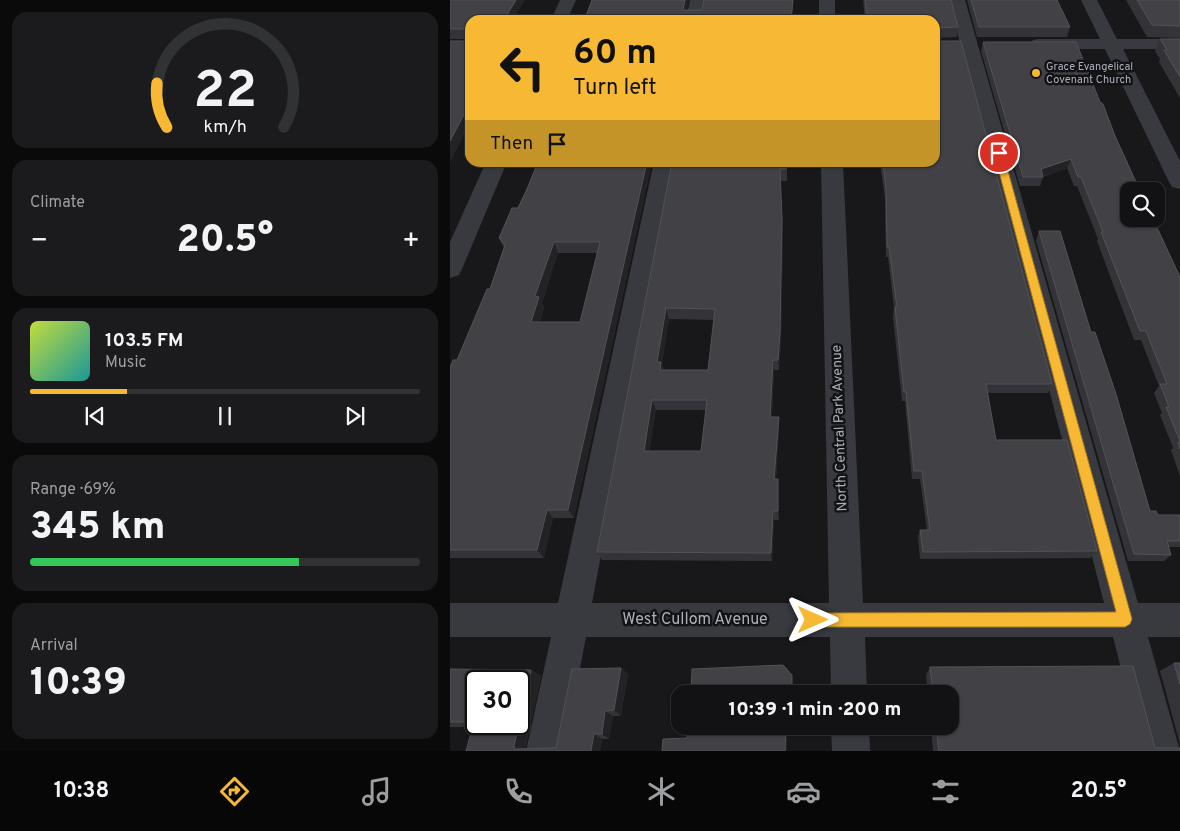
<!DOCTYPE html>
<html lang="en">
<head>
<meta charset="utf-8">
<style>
  body { margin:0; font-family:Overpass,sans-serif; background:#1b1b1d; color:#f1f3f6; height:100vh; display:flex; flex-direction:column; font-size:19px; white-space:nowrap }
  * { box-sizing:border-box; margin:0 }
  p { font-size:16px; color:#9c9ea0 }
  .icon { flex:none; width:28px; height:28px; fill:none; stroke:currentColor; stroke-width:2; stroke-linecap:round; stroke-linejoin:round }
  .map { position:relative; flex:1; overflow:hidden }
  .side { display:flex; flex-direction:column; gap:12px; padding:12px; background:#0a0a0b; width:450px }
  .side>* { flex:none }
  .banner { position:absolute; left:15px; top:15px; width:475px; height:152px; border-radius:15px; box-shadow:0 1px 4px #0004,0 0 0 1px #313234; background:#f7b933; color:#111; overflow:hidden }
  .tools { position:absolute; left:670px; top:182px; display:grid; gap:10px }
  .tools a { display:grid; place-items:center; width:45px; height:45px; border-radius:10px; background:#121214; box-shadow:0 1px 4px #0004,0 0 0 1px #313234; font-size:25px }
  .speed { position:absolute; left:15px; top:670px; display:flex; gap:10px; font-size:25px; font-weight:700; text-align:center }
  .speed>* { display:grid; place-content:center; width:65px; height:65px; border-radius:50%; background:#121214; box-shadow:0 1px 4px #0004,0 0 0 1px #313234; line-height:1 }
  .speed .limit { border:2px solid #111; border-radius:8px; background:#fff; color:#111 }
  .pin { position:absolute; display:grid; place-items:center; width:42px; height:42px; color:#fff; margin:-21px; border:2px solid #fff; border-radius:50%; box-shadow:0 1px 5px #0007 }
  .me { position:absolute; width:55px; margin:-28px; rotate:90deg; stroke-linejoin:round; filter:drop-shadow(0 0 4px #0008) }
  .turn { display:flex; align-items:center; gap:18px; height:105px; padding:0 25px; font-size:22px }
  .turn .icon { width:65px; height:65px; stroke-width:2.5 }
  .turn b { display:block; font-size:35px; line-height:42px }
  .then { display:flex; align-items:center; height:48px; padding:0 25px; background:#0003; gap:10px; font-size:19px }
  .big { font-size:38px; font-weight:800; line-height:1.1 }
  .side .card { flex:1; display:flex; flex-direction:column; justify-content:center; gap:8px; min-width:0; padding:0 18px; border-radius:15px; background:#1b1b1d }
  .side .dial { align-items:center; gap:0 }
  .dial svg { height:130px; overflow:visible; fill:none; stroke:#313234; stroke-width:7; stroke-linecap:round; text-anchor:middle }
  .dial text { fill:#f1f3f6; stroke:none }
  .song { display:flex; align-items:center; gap:15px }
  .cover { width:60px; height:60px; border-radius:8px; background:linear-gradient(135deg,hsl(70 70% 55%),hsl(180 70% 35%)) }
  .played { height:5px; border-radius:2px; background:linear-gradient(90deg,#f7b933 25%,#313234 25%) }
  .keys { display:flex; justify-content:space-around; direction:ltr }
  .heat { display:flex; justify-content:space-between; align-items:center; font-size:28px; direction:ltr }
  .charge { height:8px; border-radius:4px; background:linear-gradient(90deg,#34c759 69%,#313234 0) }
  .trip { position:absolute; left:221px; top:685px; width:288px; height:50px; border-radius:15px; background:#121214; box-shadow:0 1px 4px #0004,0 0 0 1px #313234; font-weight:800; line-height:50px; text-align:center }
  .menu { display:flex; height:80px; justify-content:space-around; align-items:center; background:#070708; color:#9c9ea0 }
  .menu .icon { width:35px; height:35px }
  .menu .on { color:#f7b933 }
  .menu b { font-size:22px; color:#f1f3f6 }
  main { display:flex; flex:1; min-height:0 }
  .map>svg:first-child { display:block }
</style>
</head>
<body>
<main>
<section class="side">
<div class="card dial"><svg viewBox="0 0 100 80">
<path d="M14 69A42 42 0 1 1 86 69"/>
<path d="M14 69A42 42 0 0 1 8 42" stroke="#f7b933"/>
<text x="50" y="56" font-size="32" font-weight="700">22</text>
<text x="50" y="72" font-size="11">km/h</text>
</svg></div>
<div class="card"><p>Climate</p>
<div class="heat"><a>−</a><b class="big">20.5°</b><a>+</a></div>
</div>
<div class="card">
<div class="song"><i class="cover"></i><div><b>103.5 FM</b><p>Music</p></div></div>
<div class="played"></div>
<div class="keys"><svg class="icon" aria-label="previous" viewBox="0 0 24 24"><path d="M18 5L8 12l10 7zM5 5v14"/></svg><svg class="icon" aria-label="pause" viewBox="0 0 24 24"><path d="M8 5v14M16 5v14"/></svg><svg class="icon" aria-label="next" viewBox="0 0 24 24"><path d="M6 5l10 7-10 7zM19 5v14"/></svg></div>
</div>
<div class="card"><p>Range · 69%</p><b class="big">345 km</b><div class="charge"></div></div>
<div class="card"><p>Arrival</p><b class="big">10:39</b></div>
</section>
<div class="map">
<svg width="730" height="751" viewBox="0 0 730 751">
  <rect width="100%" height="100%" fill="#18181a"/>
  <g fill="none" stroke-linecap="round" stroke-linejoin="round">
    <!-- minor -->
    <g fill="#393a40" fill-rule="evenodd">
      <path d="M 110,0 L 126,0 L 117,20 L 101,20 Z"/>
      <path d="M 240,0 L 256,0 L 252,20 L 236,20 Z"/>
      <rect x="369" y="0" width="16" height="20"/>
      <path d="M 499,0 L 515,0 L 688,603 L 730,603 L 730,637 L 698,637 L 730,751 L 692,751 L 663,637 L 415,637 L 417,694 L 381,694 L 380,637 L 136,637 L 114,751 L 76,751 L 101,637 L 0,637 L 0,603 L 108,603 L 204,162 L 225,162 L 142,603 L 379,603 L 371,162 L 393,162 L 413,603 L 654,603 Z"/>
      <path d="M 631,0 L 647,0 L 667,39 L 730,39 L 730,49 L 673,49 L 730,161 L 730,189 L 722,187 L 719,182 L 655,49 L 589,49 L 583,48 L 580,44 L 583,40 L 589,39 L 650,39 Z"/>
      <path d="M 36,162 L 57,162 L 12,269 L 9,275 L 0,278 L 0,242 Z"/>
      <path d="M 381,726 L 419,726 L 420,751 L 382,751 Z"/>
    </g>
  </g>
  <!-- wall -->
  <g fill="#343438" fill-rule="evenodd">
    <path d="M 0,0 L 20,20 L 20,122 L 0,162 L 0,41 L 17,41 L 17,39 L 0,39 Z"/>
    <path d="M 343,0 L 342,20 L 136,20 L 135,18 L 237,10 L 252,10 Z"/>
    <path d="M 413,0 L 501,0 L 508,27 L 507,37 L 485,38 L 485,20 L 415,20 Z"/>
    <path d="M 517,0 L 607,0 L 620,27 L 617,37 L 527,37 Z"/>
    <path d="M 676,0 L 730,0 L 730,38 L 697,37 Z"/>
    <path d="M 710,39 L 730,39 L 730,98 L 709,62 L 710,59 L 705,51 Z"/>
    <path d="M 533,42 L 650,102 L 730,277 L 730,476 L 721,450 L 723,448 L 710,415 L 712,413 L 704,393 L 709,386 L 691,340 L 684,340 L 647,241 L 648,239 L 627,186 L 624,186 L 617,168 L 593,177 L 590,186 L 570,186 L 531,51 Z"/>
    <path d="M 202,162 L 124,518 L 103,518 L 94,558 L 0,558 L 0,367 L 7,360 L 40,289 L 54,248 L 49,238 L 68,208 L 77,189 ZM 108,253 L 147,253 L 130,322 L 90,322 L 94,308 L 92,303 Z"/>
    <path d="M 222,162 L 337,162 L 337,181 L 330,181 L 333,230 L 331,344 L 329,370 L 324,370 L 322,417 L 329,417 L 329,427 L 326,479 L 328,479 L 329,488 L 329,520 L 324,520 L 322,561 L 152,560 L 147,552 ZM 219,319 L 264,320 L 258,370 L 214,370 L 212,363 ZM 206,410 L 256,410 L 251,451 L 199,451 Z"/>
    <path d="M 430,162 L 485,162 L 602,384 L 598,393 L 537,393 L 546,440 L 647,551 L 640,558 L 470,559 L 468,537 L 470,530 L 477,530 L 470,479 L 462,479 L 455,401 L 452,401 L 443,317 L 444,308 L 438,257 L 436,257 L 435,199 Z"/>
    <path d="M 589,231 L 641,332 L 700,511 L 708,515 L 730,515 L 730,547 L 719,547 L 721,555 L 714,561 L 678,561 L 586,241 Z"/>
    <path d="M 724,663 L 730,663 L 730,744 L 710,671 Z"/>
    <path d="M 480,667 L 705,748 L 730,751 L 483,751 L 481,726 L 500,726 L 500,694 L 478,694 L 476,675 Z"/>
    <path d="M 171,668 L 178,674 L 171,716 L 163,716 L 159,739 L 152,739 L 150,751 L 16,751 L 23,727 L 0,727 L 0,669 L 81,670 L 91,676 L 75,749 L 106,748 Z"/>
    <path d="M 238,726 L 343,726 L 343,735 L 337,735 L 337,751 L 212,751 L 237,738 Z"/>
  </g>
  <!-- shaded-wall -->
  <g fill="#232326">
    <path d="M 66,0 L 75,0 L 63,20 L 54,20 Z"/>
    <path d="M 235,0 L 239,0 L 235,20 L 233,10 Z"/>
    <path d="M 20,103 L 20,122 L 0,162 L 0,141 Z"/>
    <path d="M 621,159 L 617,168 L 592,177 L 591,169 Z"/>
    <path d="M 197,162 L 202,162 L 124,518 L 118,510 Z"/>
    <path d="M 332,219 L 333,230 L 331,344 L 329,370 L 328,360 Z"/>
    <path d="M 104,242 L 108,253 L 92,303 L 94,308 L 87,333 L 81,322 L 85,296 Z"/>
    <path d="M 216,308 L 219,319 L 212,363 L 215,373 L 213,381 L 207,362 Z"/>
    <path d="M 323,360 L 324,370 L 321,427 L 320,417 Z"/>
    <path d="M 202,400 L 206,410 L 198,461 L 194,451 Z"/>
    <path d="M 329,417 L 329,427 L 325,488 L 324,479 Z"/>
    <path d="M 328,479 L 329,488 L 329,520 L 328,511 Z"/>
    <path d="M 97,510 L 103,518 L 94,558 L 87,550 Z"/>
    <path d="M 323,511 L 324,520 L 322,561 L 321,553 Z"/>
    <path d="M 171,668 L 178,674 L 171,716 L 164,710 Z"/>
    <path d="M 81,670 L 91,676 L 74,751 L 65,749 L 64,746 Z"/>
    <path d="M 155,711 L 163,716 L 159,739 L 152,734 Z"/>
    <path d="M 336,730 L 337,735 L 337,751 L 335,751 Z"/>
    <path d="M 144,734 L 152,739 L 150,751 L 141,751 Z"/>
  </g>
  <!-- building -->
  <g fill="#414146" stroke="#515358" fill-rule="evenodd">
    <path d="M 0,0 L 66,0 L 54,20 L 20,20 L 20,103 L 0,141 L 0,41 L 17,41 L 17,29 L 0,29 Z"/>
    <path d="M 142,0 L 235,0 L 233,10 L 252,10 L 254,0 L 343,0 L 341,20 L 140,20 L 141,18 L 135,18 Z"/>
    <path d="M 415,0 L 501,0 L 508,27 L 485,28 L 485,30 L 485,20 L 424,20 L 424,19 L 417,19 Z"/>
    <path d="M 521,0 L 607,0 L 620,27 L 529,27 Z"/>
    <path d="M 687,0 L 730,0 L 730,26 L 702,25 Z"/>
    <path d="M 710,39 L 730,39 L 730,77 L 714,50 L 717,50 Z"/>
    <path d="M 485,40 L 486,41 L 511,41 L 602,384 L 536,384 L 546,440 L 617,440 L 647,551 L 473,552 L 470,530 L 480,530 L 472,471 L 464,471 L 456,392 L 454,392 L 445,307 L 447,307 L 439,247 L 437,247 L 436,189 L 433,162 L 485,162 Z"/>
    <path d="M 533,42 L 626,42 L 650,102 L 653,104 L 665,136 L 690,191 L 679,191 L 679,219 L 703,219 L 730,277 L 730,441 L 716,407 L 719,407 L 710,384 L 717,384 L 696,331 L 690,331 L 651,232 L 653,232 L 631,177 L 628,177 L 621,159 L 591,169 L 593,177 L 573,177 Z"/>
    <path d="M 88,162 L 197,162 L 118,510 L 97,510 L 87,550 L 0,550 L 0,367 L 3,360 L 7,360 L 37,289 L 40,289 L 55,245 L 49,238 L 62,208 L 68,208 L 77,189 ZM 104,242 L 150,242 L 130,322 L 81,322 L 89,297 L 85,296 Z"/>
    <path d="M 222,162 L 336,162 L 336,169 L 330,169 L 332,219 L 330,333 L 328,360 L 323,360 L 320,417 L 329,417 L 324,479 L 328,479 L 328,511 L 323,511 L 321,553 L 147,552 ZM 216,308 L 265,309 L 258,370 L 210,370 L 211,362 L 207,362 ZM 202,400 L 257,400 L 251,451 L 194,451 Z"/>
    <path d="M 589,231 L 610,231 L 641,332 L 645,332 L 666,394 L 700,511 L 706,511 L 708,515 L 730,515 L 730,541 L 717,541 L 721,555 L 684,554 Z"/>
    <path d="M 728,442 L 730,442 L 730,449 Z"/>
    <path d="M 724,663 L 730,663 L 730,684 Z"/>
    <path d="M 333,665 L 342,675 L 342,694 L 241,694 L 242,669 Z"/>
    <path d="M 683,666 L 705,748 L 730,748 L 730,751 L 489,751 L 486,726 L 500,726 L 500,694 L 483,694 L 480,667 Z"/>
    <path d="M 171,668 L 164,710 L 155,711 L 152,734 L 144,734 L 141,751 L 16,751 L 24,722 L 0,722 L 0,669 L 81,670 L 69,723 L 69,681 L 26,681 L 26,724 L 69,724 L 64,746 L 65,749 L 106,748 L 122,669 Z"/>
    <path d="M 238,726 L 342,726 L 342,730 L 336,730 L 335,751 L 212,751 L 213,739 L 237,738 Z"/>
  </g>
  <!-- route -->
  <path fill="#f7b933" stroke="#a17821" d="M 549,150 L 553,153 L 682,619 L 680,624 L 675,627 L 363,627 L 358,625 L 356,620 L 358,615 L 363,613 L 666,612 L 544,153 Z"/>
  <!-- markers -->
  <circle fill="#f7b933" stroke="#131315" stroke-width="2" cx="586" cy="73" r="5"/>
  <g text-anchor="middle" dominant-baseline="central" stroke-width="5" stroke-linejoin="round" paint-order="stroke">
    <!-- far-poi labels -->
    <g font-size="11" fill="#aaafba" stroke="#131315" text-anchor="start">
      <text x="596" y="67">Grace Evangelical<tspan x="596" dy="13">Covenant Church</tspan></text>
    </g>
    <!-- street labels -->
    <g font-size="14" fill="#aaafba" stroke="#131315">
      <text transform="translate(390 428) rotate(-92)">North Central Park Avenue</text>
    </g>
    <!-- near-street labels -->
    <g font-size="16" fill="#aaafba" stroke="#131315">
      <text x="245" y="620">West Cullom Avenue</text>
    </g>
  </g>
</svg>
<div class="tools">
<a><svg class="icon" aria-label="search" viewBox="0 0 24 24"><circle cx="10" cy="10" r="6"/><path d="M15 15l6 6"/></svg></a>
</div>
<div class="speed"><div class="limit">30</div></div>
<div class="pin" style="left:549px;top:153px;background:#d93025"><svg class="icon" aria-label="arrive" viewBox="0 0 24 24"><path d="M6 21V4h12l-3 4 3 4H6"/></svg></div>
<svg class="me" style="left:363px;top:620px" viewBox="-20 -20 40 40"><path d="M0-17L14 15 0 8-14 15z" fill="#f7b933" stroke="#fff" stroke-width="4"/></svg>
<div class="trip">10:39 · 1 min · 200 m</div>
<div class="banner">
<div class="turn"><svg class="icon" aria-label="left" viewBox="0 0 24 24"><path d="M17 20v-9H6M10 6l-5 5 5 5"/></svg><div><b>60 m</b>Turn left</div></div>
<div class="then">Then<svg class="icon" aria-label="arrive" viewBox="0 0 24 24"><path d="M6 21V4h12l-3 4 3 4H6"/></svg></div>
</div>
</div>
</main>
<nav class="menu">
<b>10:38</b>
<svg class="icon on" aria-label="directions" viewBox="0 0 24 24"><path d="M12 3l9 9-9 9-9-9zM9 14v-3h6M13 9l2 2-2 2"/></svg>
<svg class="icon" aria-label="music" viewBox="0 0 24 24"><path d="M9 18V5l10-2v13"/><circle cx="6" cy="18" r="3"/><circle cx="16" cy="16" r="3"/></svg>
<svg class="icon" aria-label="phone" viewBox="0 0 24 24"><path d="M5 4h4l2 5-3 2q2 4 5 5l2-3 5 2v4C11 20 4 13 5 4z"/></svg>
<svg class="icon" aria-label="climate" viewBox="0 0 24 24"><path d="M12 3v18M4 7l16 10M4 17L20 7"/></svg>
<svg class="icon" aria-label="car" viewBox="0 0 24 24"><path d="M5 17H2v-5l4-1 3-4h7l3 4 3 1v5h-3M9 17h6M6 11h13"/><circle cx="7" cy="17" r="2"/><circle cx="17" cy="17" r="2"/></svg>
<svg class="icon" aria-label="filters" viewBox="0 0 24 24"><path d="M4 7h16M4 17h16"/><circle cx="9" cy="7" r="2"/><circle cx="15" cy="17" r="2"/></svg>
<b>20.5°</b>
</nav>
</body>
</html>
